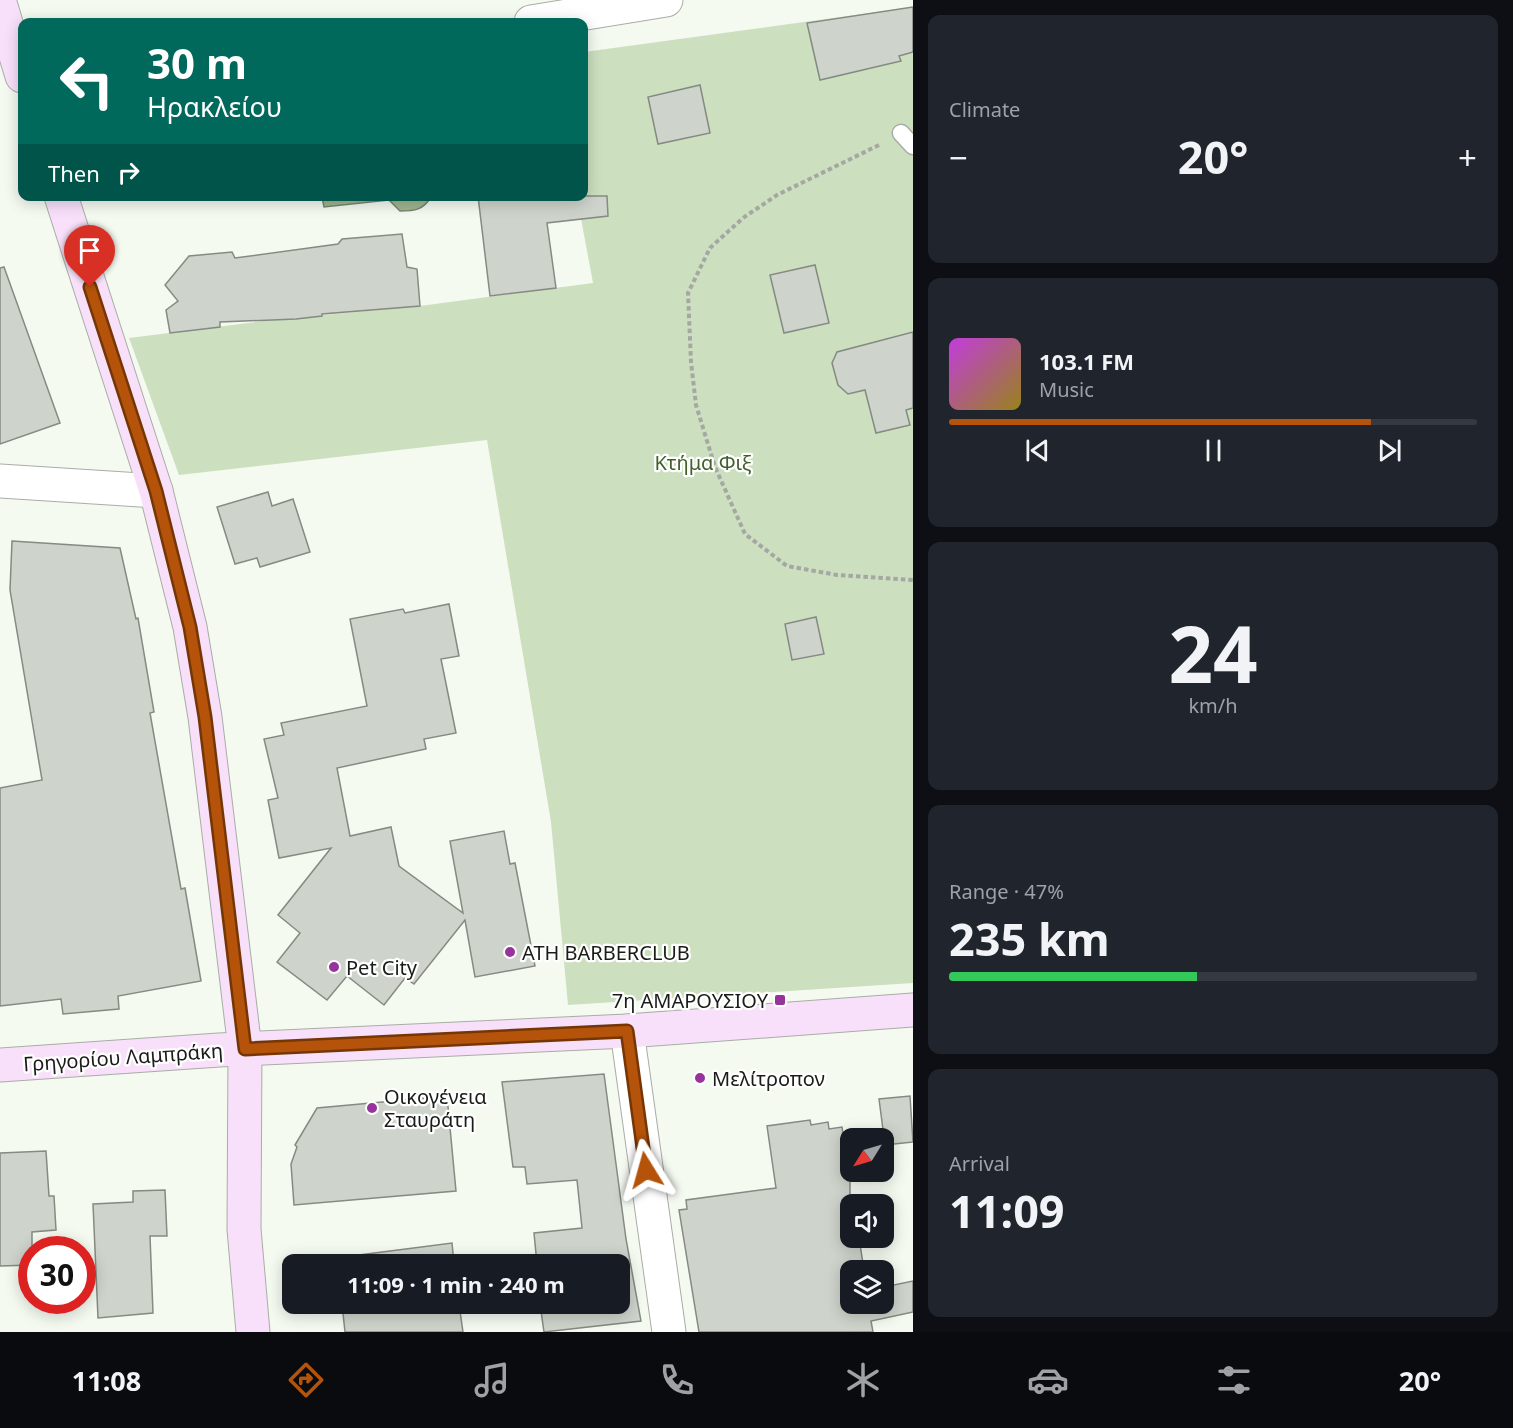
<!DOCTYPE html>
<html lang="en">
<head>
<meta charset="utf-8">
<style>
  body { margin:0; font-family:"Noto Sans",sans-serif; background:#20242c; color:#f1f3f6; height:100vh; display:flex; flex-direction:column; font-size:22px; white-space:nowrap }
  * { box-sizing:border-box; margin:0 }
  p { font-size:20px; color:#9ea1a6 }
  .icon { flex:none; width:33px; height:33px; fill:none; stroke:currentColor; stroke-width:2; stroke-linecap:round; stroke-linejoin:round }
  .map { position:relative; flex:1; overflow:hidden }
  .side { display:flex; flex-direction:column; gap:15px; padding:15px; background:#0d0f14; width:600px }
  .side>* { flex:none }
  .top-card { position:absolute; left:18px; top:18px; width:570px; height:183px; border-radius:12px; box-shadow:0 3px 15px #0003; background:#00695c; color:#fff; overflow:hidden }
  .needle { width:39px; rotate:233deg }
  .buttons { position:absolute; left:840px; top:1128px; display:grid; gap:12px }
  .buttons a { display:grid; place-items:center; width:54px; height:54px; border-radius:12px; background:#171b24; box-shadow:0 3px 15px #0003; font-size:30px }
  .speed { position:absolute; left:18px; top:1236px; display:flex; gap:12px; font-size:30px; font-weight:700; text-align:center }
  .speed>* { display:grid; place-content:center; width:78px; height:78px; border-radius:50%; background:#171b24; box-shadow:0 3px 15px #0003; line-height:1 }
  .speed .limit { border:9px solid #d22; background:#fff; color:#111 }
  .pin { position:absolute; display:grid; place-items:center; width:51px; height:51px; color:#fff; margin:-62px -26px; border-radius:50% 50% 50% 0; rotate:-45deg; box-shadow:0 0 6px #0007 }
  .pin .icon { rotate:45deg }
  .me { position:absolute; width:66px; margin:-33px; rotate:352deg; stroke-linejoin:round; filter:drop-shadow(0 0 4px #0008) }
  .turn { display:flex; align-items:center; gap:21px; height:126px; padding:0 30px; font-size:27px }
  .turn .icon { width:78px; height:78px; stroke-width:2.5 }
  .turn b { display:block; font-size:42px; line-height:51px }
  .then { display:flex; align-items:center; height:57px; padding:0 30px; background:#0003; gap:12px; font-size:22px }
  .big { font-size:45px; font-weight:700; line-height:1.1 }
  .side .card { flex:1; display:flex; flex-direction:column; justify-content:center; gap:9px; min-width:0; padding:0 21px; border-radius:12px; background:#20242c }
  .side .dial { align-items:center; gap:0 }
  .dial b { font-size:78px; line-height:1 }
  .song { display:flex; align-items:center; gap:18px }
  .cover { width:72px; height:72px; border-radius:9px; background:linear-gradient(135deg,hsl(290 70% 55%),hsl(50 70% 35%)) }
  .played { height:6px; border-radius:3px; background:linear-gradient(90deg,#b45309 80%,#363941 80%) }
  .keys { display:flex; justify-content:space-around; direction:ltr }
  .heat { display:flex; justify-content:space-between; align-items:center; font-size:33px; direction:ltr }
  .charge { height:9px; border-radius:4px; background:linear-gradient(90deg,#34c759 47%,#363941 0) }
  .trip { position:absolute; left:282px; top:1254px; width:348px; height:60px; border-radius:12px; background:#171b24; box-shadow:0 3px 15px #0003; font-weight:700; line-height:60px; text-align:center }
  .dock { display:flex; height:96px; justify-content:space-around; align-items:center; background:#090b0e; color:#9ea1a6 }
  .dock .icon { width:42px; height:42px }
  .dock .on { color:#b45309 }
  .dock b { font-size:27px; color:#f1f3f6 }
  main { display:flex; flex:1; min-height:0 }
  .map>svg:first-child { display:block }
</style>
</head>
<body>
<main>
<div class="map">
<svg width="913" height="1332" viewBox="0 0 913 1332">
  <rect width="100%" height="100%" fill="#f5faf1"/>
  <!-- green -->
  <path fill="#ccdfbf" d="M 913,7 L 913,983 L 568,1005 L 551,822 L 487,440 L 179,475 L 129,338 L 271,320 L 420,306 L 593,283 L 577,197 L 584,196 L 584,52 Z"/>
  <!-- water -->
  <path fill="#a0b591" stroke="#78876d" stroke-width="1.5" d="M 322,197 L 322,196 L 431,197 C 423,210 415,211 400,211 L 389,200 L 324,207 Z"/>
  <!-- building -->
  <g fill="#ced4cb" stroke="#858a82" stroke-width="1.5">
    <path d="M 913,7 L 913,52 L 899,56 L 901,61 L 820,80 L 807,23 Z"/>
    <path d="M 700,85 L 710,133 L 658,144 L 648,97 Z"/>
    <path d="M 478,196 L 607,196 L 608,216 L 547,223 L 556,288 L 490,296 Z"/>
    <path d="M 402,234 L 407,267 L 417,269 L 420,306 L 322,314 L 322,316 L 296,319 L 220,322 L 220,327 L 170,333 L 166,310 L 178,301 L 165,285 L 189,256 L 232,252 L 235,258 L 338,244 L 342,239 Z"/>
    <path d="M 815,265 L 829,323 L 784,333 L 770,275 Z"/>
    <path d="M 4,267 L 60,423 L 0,444 L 0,268 Z"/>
    <path d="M 913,332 L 913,408 L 906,410 L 910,425 L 876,433 L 865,390 L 848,394 L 838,385 L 832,363 L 837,352 Z"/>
    <path d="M 268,492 L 272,506 L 293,499 L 310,552 L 260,567 L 257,558 L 235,564 L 217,507 Z"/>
    <path d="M 12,541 L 120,548 L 136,619 L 138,618 L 154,712 L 150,713 L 181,889 L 185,888 L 201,981 L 118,996 L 119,1009 L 63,1014 L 61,999 L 0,1006 L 0,788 L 42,780 L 10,590 Z"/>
    <path d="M 449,604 L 459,656 L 441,659 L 456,733 L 424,739 L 426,749 L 337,768 L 350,836 L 391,827 L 399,866 L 463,913 L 450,841 L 504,831 L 510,864 L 515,863 L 535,966 L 475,977 L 465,920 L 414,984 L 405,978 L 384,1005 L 347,976 L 327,1000 L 277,962 L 300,933 L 278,915 L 331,848 L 279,858 L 268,800 L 278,798 L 264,739 L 284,735 L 281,723 L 367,706 L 350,619 L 403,609 L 405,613 Z"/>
    <path d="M 816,617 L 824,654 L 792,660 L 785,624 Z"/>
    <path d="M 604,1074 L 626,1239 L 641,1321 L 544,1332 L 540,1304 L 620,1304 L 620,1264 L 537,1264 L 534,1233 L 582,1228 L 577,1180 L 527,1184 L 525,1167 L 513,1167 L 502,1082 Z"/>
    <path d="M 447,1096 L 456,1191 L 294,1205 L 291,1164 L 297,1147 L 295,1145 L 317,1108 Z"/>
    <path d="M 910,1096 L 913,1142 L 885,1145 L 879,1099 Z"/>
    <path d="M 810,1120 L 811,1125 L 828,1122 L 829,1129 L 842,1127 L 850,1182 L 850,1238 L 859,1238 L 864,1270 L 850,1270 L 850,1304 L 884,1304 L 884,1287 L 913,1281 L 913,1312 L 871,1321 L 873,1332 L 699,1332 L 679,1210 L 687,1209 L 686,1200 L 776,1188 L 767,1126 Z"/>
    <path d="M 46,1151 L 49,1196 L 54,1196 L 56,1230 L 32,1232 L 32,1265 L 0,1266 L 0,1153 Z"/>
    <path d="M 165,1190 L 167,1236 L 150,1236 L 153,1313 L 98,1318 L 93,1204 L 133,1202 L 133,1191 Z"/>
    <path d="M 452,1243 L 454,1264 L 337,1264 L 336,1258 Z"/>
    <path d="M 342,1304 L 459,1304 L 463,1332 L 345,1332 Z"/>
  </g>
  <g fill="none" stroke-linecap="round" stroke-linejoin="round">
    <!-- service casing -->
    <g stroke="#a8ada5" stroke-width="19">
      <path id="service" d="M 901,133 L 913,146"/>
    </g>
    <!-- minor casing -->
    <g stroke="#a8ada5" stroke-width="35">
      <g id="minor">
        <path d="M 531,22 L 666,0"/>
        <path d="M 0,481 L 156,491"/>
        <path d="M 627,1031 L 669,1332"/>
      </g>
    </g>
    <!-- secondary casing -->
    <g stroke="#a8ada5" stroke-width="35">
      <g id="secondary">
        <path d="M 0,3 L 22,76"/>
        <path d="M 61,196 L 156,491 L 190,627 L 205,717 L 245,1049 L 244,1229 L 253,1332"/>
        <path d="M 0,1065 L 219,1050 L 627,1031 L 913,1010"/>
      </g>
    </g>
    <!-- path -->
    <path stroke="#a5a8a2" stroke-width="4" stroke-dasharray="4.5 3" stroke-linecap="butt" d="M 879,145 L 777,195 L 743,218 L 710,248 L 688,293 L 691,362 L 696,405 L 715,467 L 745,534 L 787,566 L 837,575 L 913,580"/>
    <!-- service -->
    <use href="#service" stroke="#fff" stroke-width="16"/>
    <!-- minor -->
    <use href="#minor" stroke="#fff" stroke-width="33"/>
    <!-- secondary -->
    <use href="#secondary" stroke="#f8e0fa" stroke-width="33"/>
  </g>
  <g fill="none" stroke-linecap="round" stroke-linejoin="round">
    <!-- route casing -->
    <g stroke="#753606" stroke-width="15">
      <path id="route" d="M 90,287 L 156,491 L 190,627 L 205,717 L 245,1049 L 627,1031 L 646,1170"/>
    </g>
    <!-- route -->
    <use href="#route" stroke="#b45309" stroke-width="10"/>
  </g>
  <!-- markers -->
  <g fill="#96349c" stroke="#fff" stroke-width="2">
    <circle cx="510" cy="952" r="6"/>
    <circle cx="334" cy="967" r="6"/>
    <rect x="774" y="994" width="12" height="12" rx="3"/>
    <circle cx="700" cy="1078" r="6"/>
    <circle cx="372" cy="1108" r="6"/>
  </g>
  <g text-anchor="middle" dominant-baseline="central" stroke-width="4.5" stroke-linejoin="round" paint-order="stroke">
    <!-- park labels -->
    <g font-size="20" fill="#43602c" stroke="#fff">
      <text x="703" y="462">Κτήμα Φιξ</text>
    </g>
    <!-- poi labels -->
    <g font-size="20" fill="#1a1c19" stroke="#fff" text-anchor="start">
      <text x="522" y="952">ATH BARBERCLUB</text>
      <text x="346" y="967">Pet City</text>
      <text x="768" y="1000" text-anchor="end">7η ΑΜΑΡΟΥΣΙΟΥ</text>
      <text x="712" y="1078">Μελίτροπον</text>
      <text x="384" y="1096">Οικογένεια<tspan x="384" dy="23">Σταυράτη</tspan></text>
    </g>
    <!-- street labels -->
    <g font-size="20" fill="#1a1c19" stroke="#fff">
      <text transform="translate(123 1057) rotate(-4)">Γρηγορίου Λαμπράκη</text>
    </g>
  </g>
</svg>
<div class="buttons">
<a><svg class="needle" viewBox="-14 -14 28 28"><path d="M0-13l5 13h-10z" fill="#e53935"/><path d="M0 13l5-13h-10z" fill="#9ea1a6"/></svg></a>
<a><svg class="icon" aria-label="sound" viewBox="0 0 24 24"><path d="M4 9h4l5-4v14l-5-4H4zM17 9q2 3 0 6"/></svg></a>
<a><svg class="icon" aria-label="layers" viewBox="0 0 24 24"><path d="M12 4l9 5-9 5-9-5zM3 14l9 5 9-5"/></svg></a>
</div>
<div class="speed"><div class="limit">30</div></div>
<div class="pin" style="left:90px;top:287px;background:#d93025"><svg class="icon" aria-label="arrive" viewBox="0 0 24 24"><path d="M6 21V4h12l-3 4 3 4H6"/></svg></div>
<svg class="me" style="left:646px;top:1170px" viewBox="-20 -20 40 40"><path d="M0-17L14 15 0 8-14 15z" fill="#b45309" stroke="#fff" stroke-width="4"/></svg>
<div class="trip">11:09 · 1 min · 240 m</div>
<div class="top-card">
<div class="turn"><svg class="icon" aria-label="left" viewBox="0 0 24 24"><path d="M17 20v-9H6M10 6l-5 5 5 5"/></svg><div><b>30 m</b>Ηρακλείου</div></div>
<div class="then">Then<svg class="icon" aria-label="right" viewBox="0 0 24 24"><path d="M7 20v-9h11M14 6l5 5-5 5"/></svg></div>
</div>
</div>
<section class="side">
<div class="card"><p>Climate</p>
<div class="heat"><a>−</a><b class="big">20°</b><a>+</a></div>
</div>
<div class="card">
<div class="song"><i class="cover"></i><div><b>103.1 FM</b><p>Music</p></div></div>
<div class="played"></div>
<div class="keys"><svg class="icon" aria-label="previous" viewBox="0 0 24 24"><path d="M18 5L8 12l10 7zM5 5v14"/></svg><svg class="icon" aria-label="pause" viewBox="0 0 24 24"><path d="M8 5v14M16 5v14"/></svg><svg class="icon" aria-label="next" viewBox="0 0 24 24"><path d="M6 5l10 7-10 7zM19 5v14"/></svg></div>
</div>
<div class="card dial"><b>24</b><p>km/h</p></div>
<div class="card"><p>Range · 47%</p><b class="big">235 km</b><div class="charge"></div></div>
<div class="card"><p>Arrival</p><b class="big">11:09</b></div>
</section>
</main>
<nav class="dock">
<b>11:08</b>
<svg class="icon on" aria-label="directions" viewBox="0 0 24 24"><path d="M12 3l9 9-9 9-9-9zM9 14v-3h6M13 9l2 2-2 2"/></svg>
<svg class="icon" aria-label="music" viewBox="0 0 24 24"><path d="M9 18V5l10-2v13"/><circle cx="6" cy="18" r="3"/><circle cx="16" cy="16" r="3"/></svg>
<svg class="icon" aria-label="phone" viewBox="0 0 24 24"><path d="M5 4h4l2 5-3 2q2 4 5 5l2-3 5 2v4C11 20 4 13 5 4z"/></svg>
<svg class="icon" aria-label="climate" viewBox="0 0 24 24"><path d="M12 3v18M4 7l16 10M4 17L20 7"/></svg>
<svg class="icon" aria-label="car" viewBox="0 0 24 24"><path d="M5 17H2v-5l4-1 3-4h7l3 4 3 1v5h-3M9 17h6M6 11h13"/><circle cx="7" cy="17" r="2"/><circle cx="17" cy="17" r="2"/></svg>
<svg class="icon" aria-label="filters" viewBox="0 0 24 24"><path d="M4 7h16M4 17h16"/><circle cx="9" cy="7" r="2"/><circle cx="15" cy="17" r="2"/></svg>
<b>20°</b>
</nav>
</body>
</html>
